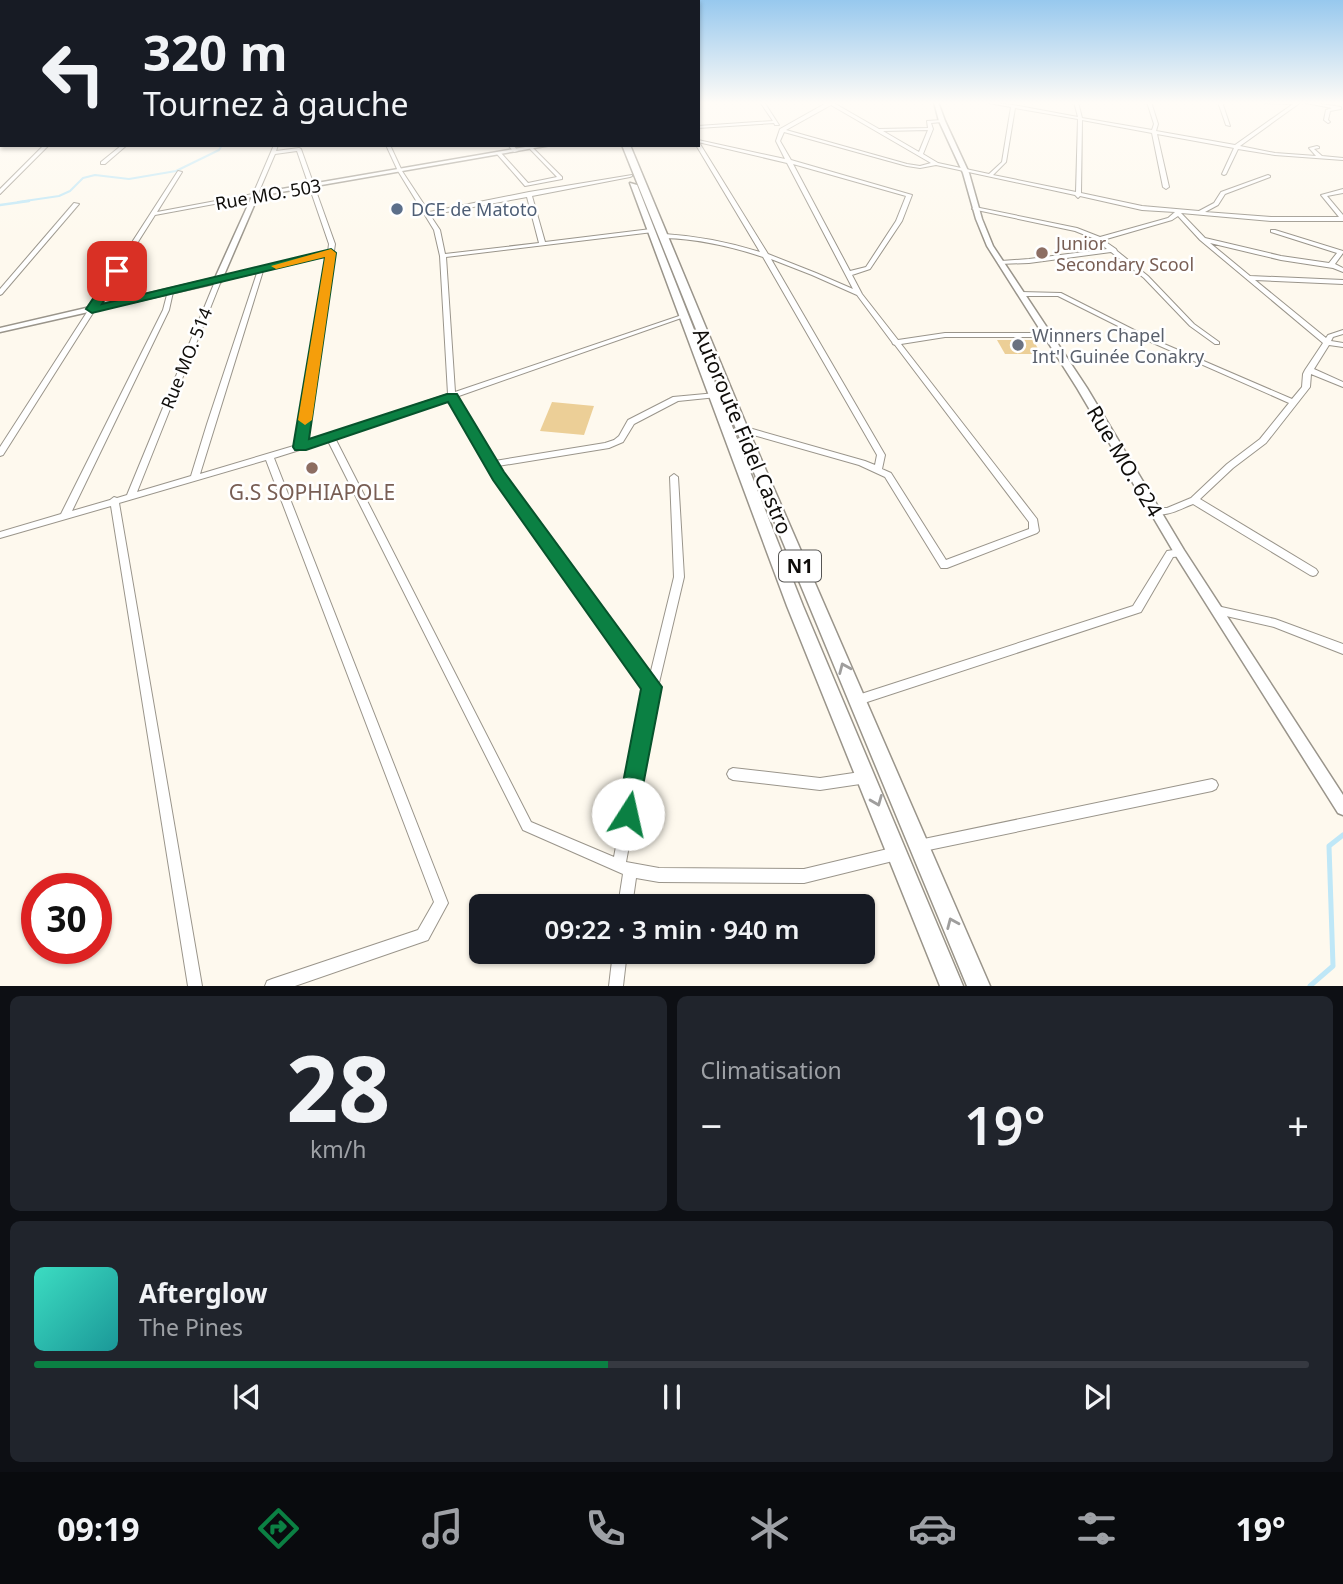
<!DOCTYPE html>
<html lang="fr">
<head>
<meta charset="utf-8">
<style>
  body { margin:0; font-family:"Noto Sans",sans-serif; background:#20242c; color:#f1f3f6; height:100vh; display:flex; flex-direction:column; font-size:26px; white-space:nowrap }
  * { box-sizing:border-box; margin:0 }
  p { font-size:23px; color:#9ea1a6 }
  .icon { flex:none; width:38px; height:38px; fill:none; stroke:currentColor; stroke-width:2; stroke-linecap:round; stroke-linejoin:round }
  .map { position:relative; height:986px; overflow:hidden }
  .side { display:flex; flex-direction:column; gap:10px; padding:10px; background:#0d0f14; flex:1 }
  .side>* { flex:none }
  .banner { position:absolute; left:0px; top:0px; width:700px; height:147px; box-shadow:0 2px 5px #0004; background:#171b24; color:#f1f3f6; overflow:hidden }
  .speed { position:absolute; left:21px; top:873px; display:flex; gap:14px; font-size:35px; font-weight:700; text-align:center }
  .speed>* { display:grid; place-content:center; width:91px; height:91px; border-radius:50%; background:#171b24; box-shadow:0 2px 5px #0004; line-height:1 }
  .speed .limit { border:10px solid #d22; background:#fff; color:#111 }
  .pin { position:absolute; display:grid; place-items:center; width:60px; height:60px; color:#fff; margin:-30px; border-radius:14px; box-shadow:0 4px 10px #0006 }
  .me { position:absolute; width:77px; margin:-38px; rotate:10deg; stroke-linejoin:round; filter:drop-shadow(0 0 5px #0008) }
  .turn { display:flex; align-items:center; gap:24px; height:147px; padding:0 28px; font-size:32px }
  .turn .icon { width:91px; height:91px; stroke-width:2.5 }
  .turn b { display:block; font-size:49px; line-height:60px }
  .big { font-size:52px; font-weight:600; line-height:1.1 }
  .side .tile { flex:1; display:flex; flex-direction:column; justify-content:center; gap:10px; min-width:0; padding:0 24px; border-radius:10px; background:#20242c }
  .side .dial { align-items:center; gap:0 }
  .dial b { font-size:91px; line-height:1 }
  .song { display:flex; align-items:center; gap:21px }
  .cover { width:84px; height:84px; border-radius:10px; background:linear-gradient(135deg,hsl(170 70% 55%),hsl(180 70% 35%)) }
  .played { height:7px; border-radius:4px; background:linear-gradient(90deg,#0b8043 45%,#363941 45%) }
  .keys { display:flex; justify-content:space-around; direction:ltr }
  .heat { display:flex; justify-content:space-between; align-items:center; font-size:38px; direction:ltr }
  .side .tiles { flex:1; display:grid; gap:10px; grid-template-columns:1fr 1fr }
  .tile:last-child { grid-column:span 2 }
  .trip { position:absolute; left:469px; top:894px; width:406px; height:70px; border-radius:10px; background:#171b24; box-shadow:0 2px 5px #0004; font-weight:600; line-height:70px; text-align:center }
  .dock { display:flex; height:112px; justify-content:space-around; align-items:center; background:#090b0e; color:#9ea1a6 }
  .dock .icon { width:49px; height:49px }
  .dock .on { color:#0b8043 }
  .dock b { font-size:32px; color:#f1f3f6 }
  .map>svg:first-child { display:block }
</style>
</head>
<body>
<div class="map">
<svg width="1343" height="986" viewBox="0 0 1343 986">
  <rect width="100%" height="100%" fill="#fef9ee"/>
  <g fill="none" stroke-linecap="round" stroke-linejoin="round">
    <!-- stream-far2 -->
    <path stroke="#bfe7f7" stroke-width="2" d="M 18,202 L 59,196 L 70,191 L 83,178 L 95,175 L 129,179 L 176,171 L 219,150 L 222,145"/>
    <!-- stream-far1 -->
    <path stroke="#bfe7f7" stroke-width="2.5" d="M 0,205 L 29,201"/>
    <!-- stream -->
    <path stroke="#bfe7f7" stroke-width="5" d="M 1310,986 L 1333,966 L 1329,846 L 1343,835"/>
  </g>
  <!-- building -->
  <g fill="#eccf97">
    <path d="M 997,340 L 1033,340 L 1040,352 L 1039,354 L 1005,354 Z"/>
    <path d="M 552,402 L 594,406 L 584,435 L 540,431 Z"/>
  </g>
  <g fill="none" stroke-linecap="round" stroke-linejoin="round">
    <!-- minor casing -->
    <g stroke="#9a958b" stroke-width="2">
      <g id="minor">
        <rect x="0" y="102" width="2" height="2"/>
        <path d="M 760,102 L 764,102 L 779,125 L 775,125 L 774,123 L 698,128 L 698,126 L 773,121 Z"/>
        <path d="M 828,102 L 832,102 L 879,129 L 928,128 L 927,121 L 942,120 L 942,122 L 931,123 L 933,129 L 923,154 L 938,163 L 989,174 L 1002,162 L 1011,107 L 989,103 L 987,102 L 1013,105 L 1078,117 L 1074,102 L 1078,102 L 1082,118 L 1152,130 L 1154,124 L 1147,102 L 1151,102 L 1158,124 L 1156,131 L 1235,145 L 1293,104 L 1265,103 L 1263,102 L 1308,102 L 1341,107 L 1341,109 L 1330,111 L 1328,120 L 1330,122 L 1328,123 L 1324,120 L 1326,110 L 1332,108 L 1301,102 L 1240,146 L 1275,153 L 1316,156 L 1309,148 L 1317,146 L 1319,147 L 1319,148 L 1314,149 L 1322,156 L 1343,158 L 1343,160 L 1275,155 L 1238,149 L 1226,174 L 1224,175 L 1222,174 L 1234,148 L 1157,134 L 1169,187 L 1166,189 L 1163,187 L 1152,133 L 1082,120 L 1081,193 L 1142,206 L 1199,211 L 1214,203 L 1221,192 L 1268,175 L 1270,176 L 1270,177 L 1225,194 L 1218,205 L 1205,212 L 1271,217 L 1339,217 L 1321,195 L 1343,189 L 1343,193 L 1327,196 L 1343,215 L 1343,221 L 1271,221 L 1181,213 L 1205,238 L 1281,256 L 1329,263 L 1337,253 L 1271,232 L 1271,230 L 1275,230 L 1343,251 L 1343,253 L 1335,264 L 1343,268 L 1343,272 L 1333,268 L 1281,260 L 1210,243 L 1250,276 L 1343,280 L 1343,284 L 1255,280 L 1326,338 L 1328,335 L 1343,330 L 1343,334 L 1333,337 L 1331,341 L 1343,343 L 1343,347 L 1329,345 L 1314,369 L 1343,382 L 1343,387 L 1311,374 L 1310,387 L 1266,443 L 1233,468 L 1200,499 L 1316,569 L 1318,572 L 1316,575 L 1313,576 L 1310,575 L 1193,504 C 1180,509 1162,520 1150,511 L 1154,508 L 1167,508 L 1191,498 L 1227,464 L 1260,439 L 1289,403 L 1144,339 L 1058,296 L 1021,296 L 1018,294 L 1021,292 L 1061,293 L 1148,337 L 1292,399 L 1302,387 L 1303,374 L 1305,370 L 1323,343 L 1200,240 L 1178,216 L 1172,220 L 1103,240 L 1116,249 L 1117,251 L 1148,276 L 1194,324 L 1219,342 L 1219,344 L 1215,344 L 1190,326 L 1144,278 L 1111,252 L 1029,263 L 999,264 L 998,263 L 1001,261 L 1029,259 L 1107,249 L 1095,239 L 1075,231 L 972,209 L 975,207 L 1077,228 L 1100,237 L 1168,218 L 1175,212 L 1142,210 L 1080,196 L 1078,198 L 1075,195 L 936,165 L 920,168 L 907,166 L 784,132 L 780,141 L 791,160 L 912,195 L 902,221 L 870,269 L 852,275 L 862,294 L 898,340 L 945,333 L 1048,333 L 1051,335 L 1048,337 L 945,337 L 901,344 L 1037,519 L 1039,531 L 1037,533 L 947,568 L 941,568 L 885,477 L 859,465 L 739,431 L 738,429 L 742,426 L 865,461 L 875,465 L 877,455 L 763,257 C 730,246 698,239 664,238 L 661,236 L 664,234 C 697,236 728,242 760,252 L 696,145 L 700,144 L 768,254 L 816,273 L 853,289 L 787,163 L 698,142 L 698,140 L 785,159 L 776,141 L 780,129 ZM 831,105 L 931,163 L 920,166 L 907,164 L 786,130 ZM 1015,108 L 1078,119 L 1076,192 L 993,175 L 1006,162 ZM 928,130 L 919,152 L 883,131 ZM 793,164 L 906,196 L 896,221 L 866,267 L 850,271 ZM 771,259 L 812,275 L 857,295 L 892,342 L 893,344 L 895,345 L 1029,522 L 1029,529 L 946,560 L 891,473 L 882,469 L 885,455 Z"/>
        <path d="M 1218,102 L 1222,102 L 1230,126 L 1226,125 Z"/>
        <rect x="0" y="122" width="2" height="3"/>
        <rect x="0" y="142" width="2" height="2"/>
        <path d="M 44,145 L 49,145 L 0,194 L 0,189 Z"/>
        <path d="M 122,145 L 127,145 L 105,164 L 101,164 L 101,162 Z"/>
        <path d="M 274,145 L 278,145 L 276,151 L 299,148 L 301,149 L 335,244 L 306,442 L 448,394 L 440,256 L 434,230 L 398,171 L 386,145 L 390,145 L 402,171 L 429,212 L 529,192 L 632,175 L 632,176 L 630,177 L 532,196 L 545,242 L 651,229 L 653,230 L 653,232 L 446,257 L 455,392 L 682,315 L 684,314 L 687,316 L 456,397 L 495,461 L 605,443 L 614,440 L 619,436 L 628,420 L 673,397 L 727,392 L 731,394 L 727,396 L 678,401 L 634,424 L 623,442 L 609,448 L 498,466 L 502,475 L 650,675 L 674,577 L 670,477 L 674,474 L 678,477 L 684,577 L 658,687 L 626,862 L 659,868 L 804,869 L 896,847 L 901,849 L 903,854 L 901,859 L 804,883 L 659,882 L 636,878 L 632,906 L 618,906 L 623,874 L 523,830 L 328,441 L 274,458 L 448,903 L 428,940 L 295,986 L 265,986 L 267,981 L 272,979 L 418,930 L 434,902 L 266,460 L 119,503 L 202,986 L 188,986 L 111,506 L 0,538 L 0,532 L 61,514 L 163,310 L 168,291 L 173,292 L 169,310 L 72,511 L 110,500 L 114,497 L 117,498 L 127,495 L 216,279 L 328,252 L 329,244 L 297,151 L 275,154 L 257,196 L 155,215 L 3,455 L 0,456 L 0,447 L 178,171 L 182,172 L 157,212 L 253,194 ZM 527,197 L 539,243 L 445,254 L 440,230 L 430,215 ZM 327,256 L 297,445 L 200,474 L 263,271 ZM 257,273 L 207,424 L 191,476 L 137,492 L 221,281 ZM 449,399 L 489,464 L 495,478 L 646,688 L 614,857 L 531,822 L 335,438 Z"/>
        <path d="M 508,145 L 513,145 L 518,151 L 514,152 Z"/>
        <path d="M 532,147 L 562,177 L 562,179 L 525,186 L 497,154 L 501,153 L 528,183 L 557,177 L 530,149 L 530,148 Z"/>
        <path d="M 74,203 L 79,204 L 2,294 L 0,295 L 0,289 Z"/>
        <path d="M 1180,549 L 1183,550 L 1185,553 L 1183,556 L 1173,557 L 1141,612 L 858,705 L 854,704 L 852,700 L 854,696 L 858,695 L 1133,606 L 1167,551 Z"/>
        <path d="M 1217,606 L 1275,619 L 1343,644 L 1343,654 L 1274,627 L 1213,613 L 1212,610 L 1213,607 Z"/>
        <path d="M 733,768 L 820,778 L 867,771 L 871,773 L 873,777 L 871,781 L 867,783 L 820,790 L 733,780 L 729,778 L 727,774 L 729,770 Z"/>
        <path d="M 1212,779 L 1216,781 L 1218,785 L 1216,789 L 1212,791 L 919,852 L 914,851 L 913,846 L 914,841 L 919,840 Z"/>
        <path d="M 613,952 L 627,952 L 623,986 L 609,986 Z"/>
      </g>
    </g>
    <!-- tertiary casing -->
    <g stroke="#9a958b" stroke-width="3">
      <g id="tertiary">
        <path d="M 934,102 L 938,102 L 945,121 L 969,173 L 982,219 L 993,246 L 1087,388 L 1184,550 L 1343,795 L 1343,815 L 1338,813 L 1176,556 L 1077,388 L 987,246 L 976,219 L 963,173 L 939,121 Z"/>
        <path d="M 537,145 L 551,145 L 258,196 L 221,282 L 0,332 L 0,328 L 215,278 L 253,194 Z"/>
      </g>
    </g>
    <!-- trunk casing -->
    <g stroke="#9a958b" stroke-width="3">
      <g id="trunk">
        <path d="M 622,145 L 630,145 L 748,429 L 990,986 L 967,986 L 736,429 Z"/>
        <path d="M 630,183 L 637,185 L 803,606 L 963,986 L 940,986 L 787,606 Z"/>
      </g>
    </g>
    <!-- minor -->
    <use href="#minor" fill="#fff" fill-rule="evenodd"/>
    <!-- tertiary -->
    <use href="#tertiary" fill="#fff" fill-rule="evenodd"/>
    <!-- trunk -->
    <use href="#trunk" fill="#fff" fill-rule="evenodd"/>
  </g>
  <!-- one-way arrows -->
  <defs><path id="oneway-chevron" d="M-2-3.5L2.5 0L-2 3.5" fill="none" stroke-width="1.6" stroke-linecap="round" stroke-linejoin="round" transform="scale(1.75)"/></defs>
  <g stroke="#9f9e9d">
    <use href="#oneway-chevron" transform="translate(844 668) rotate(-113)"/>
    <use href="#oneway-chevron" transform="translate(877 801) rotate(68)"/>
    <use href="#oneway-chevron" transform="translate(952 923) rotate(-113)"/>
  </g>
  <!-- sky -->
  <linearGradient id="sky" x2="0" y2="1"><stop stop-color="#97c8ee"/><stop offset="0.43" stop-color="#fffcf7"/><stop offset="1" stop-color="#fffcf7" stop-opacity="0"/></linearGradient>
  <rect width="1343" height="239" fill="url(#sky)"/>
  <!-- route -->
  <path fill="#0b8043" stroke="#07532c" stroke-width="2" d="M 331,249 L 336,253 L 309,439 L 447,394 L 457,394 L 504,472 L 662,687 L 636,822 L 628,826 L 620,822 L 617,814 L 641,689 L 493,480 L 448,402 L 306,450 L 295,450 L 293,447 L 325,257 L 92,313 L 86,309 L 113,269 L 117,268 L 122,271 L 102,304 Z"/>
  <!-- slow -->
  <path fill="#f59e0b" d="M 331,249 L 336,253 L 312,420 L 305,425 L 298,420 L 325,257 L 276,269 L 271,266 Z"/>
  <!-- markers -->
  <circle fill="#5c6f8a" stroke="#fff" stroke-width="2.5" cx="397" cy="209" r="7"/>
  <g fill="#8d6e63" stroke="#fff" stroke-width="2.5">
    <circle cx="1042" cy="253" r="7"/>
    <circle cx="312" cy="468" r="7"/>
  </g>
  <circle fill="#6b7280" stroke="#fff" stroke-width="2.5" cx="1018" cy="345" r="7"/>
  <g text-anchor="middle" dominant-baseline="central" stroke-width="5" stroke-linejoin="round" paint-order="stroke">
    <!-- far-street labels -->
    <g font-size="18" fill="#0f0d0a" stroke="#fff">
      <text transform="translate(268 194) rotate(-10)">Rue MO. 503</text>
      <text transform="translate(186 358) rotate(-68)">Rue MO. 514</text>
    </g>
    <!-- far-service labels -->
    <g font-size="18" fill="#4e5e75" stroke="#fff" text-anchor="start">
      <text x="411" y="209">DCE de Matoto</text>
    </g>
    <!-- far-education labels -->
    <g font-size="18" fill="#785e54" stroke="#fff" text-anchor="start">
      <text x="1056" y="243">Junior<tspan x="1056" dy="21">Secondary Scool</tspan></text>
    </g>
    <!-- far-worship labels -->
    <g font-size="18" fill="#5b616d" stroke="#fff" text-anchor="start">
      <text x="1032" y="335">Winners Chapel<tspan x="1032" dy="21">Int'l Guinée Conakry</tspan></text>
    </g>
    <!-- shield labels -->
    <rect fill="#fff" stroke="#575654" stroke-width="2" x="779" y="550.5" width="42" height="31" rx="5"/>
    <g font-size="19" font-weight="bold" fill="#0f0d0a">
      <text x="800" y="566">N1</text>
    </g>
    <!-- street labels -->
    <g font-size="21" fill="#0f0d0a" stroke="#fff">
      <text transform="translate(743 431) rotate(67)">Autoroute Fidel Castro</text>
      <text transform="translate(1125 461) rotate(59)">Rue MO. 624</text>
    </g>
    <!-- education labels -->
    <g font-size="21" fill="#785e54" stroke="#fff">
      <text x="312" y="492">G.S SOPHIAPOLE</text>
    </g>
  </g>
</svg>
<div class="speed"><div class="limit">30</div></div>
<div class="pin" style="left:117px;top:271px;background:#d93025"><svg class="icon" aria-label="arrive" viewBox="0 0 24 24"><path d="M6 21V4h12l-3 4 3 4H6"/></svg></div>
<svg class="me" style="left:628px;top:814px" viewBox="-20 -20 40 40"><circle r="19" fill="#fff"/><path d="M0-13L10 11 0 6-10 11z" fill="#0b8043"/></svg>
<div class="trip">09:22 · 3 min · 940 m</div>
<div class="banner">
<div class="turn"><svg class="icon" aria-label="left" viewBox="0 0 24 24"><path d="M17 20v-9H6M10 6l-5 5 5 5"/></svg><div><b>320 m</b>Tournez à gauche</div></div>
</div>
</div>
<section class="side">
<div class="tiles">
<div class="tile dial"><b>28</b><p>km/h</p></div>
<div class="tile"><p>Climatisation</p>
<div class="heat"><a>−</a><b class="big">19°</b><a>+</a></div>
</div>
<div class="tile">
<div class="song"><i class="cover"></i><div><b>Afterglow</b><p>The Pines</p></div></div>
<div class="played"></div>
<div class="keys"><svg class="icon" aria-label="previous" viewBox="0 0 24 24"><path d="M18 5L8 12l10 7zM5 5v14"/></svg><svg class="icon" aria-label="pause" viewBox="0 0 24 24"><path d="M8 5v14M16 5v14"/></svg><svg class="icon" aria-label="next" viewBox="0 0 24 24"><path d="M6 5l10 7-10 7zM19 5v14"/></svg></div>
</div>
</div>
</section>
<nav class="dock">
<b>09:19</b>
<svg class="icon on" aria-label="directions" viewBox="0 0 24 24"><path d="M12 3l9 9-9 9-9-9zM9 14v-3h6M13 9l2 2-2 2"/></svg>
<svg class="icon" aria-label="music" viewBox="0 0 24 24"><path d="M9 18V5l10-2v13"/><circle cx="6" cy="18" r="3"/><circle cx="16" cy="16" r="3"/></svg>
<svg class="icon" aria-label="phone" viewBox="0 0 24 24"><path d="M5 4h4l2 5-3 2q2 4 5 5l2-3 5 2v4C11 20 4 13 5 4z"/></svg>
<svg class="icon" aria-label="climate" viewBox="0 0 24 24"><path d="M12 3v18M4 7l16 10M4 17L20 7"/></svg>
<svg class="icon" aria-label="car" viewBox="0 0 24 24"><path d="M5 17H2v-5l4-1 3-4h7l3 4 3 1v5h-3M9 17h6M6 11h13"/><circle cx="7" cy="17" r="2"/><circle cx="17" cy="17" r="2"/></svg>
<svg class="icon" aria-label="filters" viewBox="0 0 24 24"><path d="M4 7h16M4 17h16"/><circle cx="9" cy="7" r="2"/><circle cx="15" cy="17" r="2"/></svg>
<b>19°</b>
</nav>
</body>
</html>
